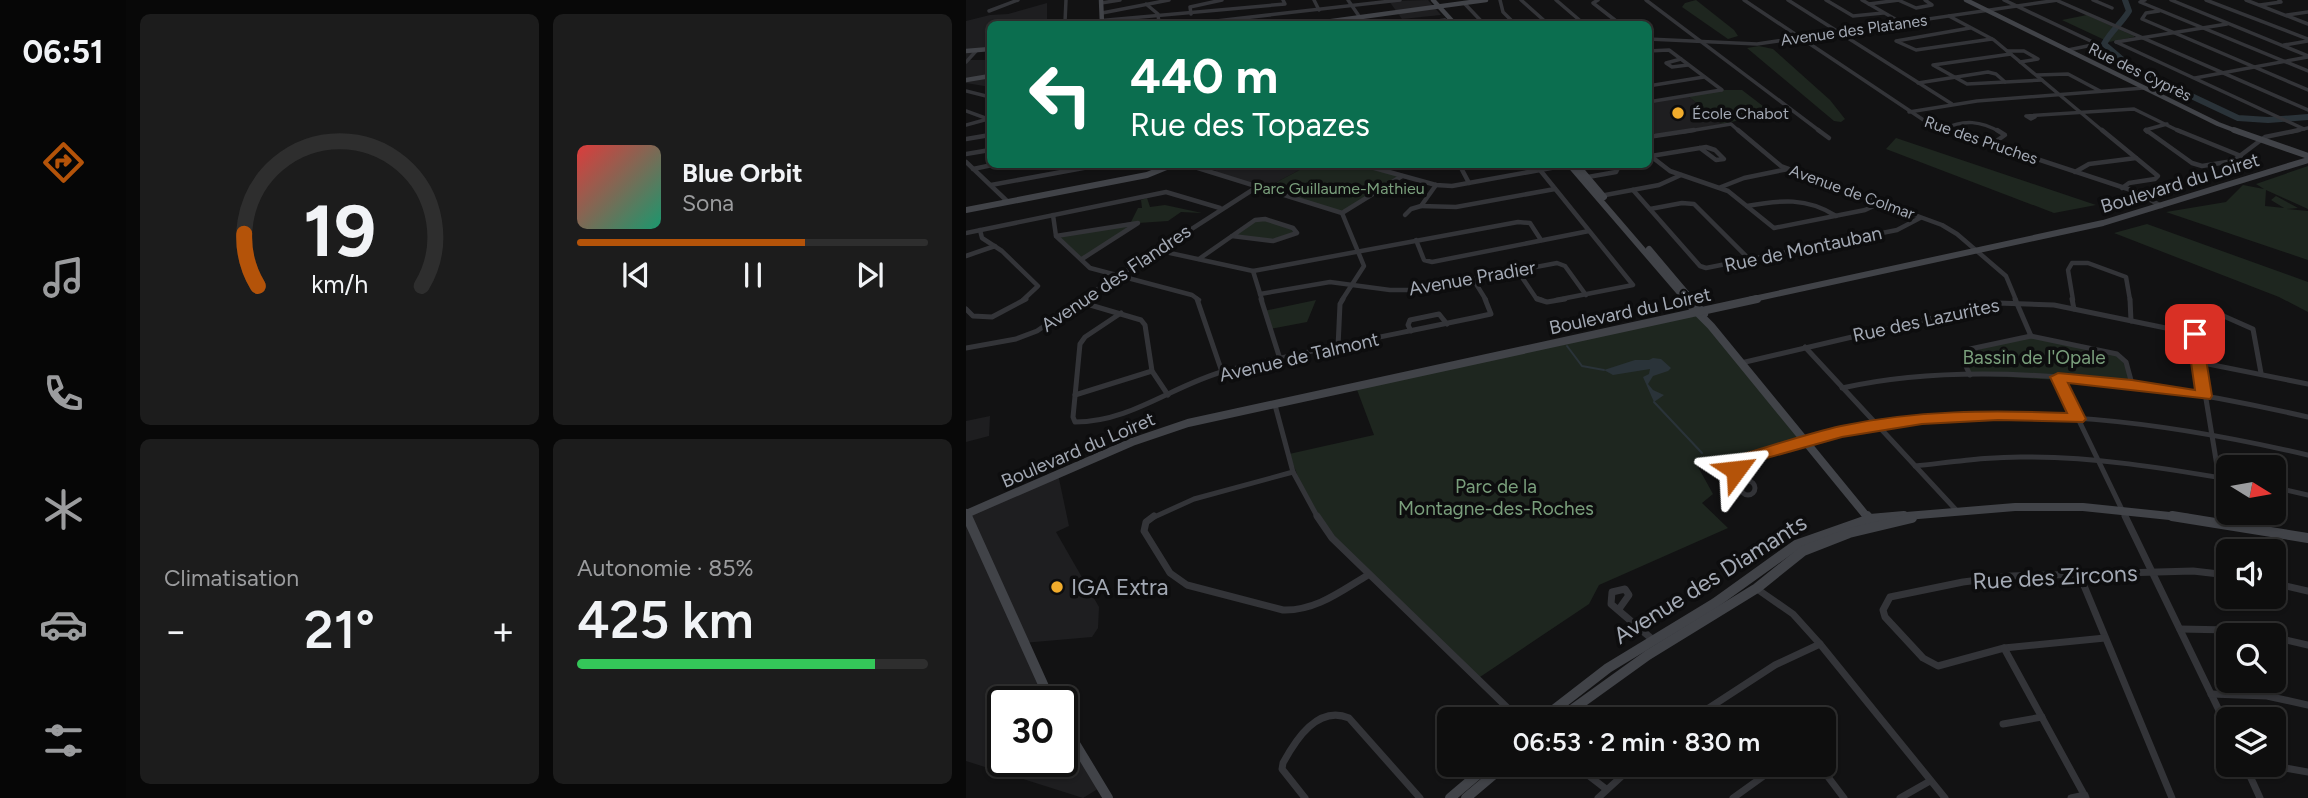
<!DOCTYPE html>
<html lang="fr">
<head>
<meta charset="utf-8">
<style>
  body { margin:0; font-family:Figtree,sans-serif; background:#1c1c1c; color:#f1f3f6; height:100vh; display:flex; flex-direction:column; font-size:26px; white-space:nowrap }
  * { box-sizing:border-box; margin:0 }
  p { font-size:23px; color:#9b9c9e }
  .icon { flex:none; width:38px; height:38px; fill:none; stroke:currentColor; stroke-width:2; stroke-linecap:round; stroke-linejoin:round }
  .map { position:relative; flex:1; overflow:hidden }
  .side { display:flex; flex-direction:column; gap:14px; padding:14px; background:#080808; width:840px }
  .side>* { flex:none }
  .banner { position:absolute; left:21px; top:21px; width:665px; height:147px; border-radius:10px; box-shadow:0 2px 5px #0004,0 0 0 2px #2e2e2e; background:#0b6e4f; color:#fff; overflow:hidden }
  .needle { width:46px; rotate:101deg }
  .buttons { position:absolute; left:1250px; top:455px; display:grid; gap:14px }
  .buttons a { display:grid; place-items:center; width:70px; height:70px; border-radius:10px; background:#0e0e0e; box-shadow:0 2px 5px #0004,0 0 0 2px #2e2e2e; font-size:35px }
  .speed { position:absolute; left:21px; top:686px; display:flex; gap:14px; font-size:35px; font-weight:700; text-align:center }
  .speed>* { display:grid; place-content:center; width:91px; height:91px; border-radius:50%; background:#0e0e0e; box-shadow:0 2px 5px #0004,0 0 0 2px #2e2e2e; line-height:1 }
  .speed .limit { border:4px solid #111; border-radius:10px; background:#fff; color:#111 }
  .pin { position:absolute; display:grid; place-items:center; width:60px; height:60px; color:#fff; margin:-30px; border-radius:14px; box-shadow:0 4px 10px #0006 }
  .me { position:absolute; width:77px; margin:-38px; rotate:60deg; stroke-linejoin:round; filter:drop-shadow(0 0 5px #0008) }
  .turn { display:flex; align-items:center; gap:24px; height:147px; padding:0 28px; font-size:32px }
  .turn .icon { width:91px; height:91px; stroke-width:2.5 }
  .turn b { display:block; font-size:49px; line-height:60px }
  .big { font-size:52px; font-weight:600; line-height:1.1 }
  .side .widget { flex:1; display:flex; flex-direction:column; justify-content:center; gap:10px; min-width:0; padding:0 24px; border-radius:10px; background:#1c1c1c }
  .side .dial { align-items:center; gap:0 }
  .dial svg { height:182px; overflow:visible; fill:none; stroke:#2e2e2e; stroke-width:7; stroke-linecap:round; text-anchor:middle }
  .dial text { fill:#f1f3f6; stroke:none }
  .song { display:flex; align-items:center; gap:21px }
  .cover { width:84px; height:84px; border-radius:10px; background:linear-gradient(135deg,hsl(0 70% 55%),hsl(160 70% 35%)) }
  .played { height:7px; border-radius:4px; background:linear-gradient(90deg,#b45309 65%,#2e2e2e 65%) }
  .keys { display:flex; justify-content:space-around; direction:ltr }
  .heat { display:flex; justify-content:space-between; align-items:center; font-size:38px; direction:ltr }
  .charge { height:10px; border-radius:5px; background:linear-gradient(90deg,#34c759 85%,#2e2e2e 0) }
  .side .tiles { flex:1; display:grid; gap:14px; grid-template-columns:repeat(2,1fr) }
  .trip { position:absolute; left:471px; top:707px; width:399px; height:70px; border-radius:10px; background:#0e0e0e; box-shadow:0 2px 5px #0004,0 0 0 2px #2e2e2e; font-weight:600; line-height:70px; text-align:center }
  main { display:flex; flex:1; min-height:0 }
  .tabs { display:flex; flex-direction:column; width:126px; justify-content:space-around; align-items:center; background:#060606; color:#9b9c9e }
  .tabs .icon { width:49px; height:49px }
  .tabs .current { color:#b45309 }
  .tabs b { font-size:32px; color:#f1f3f6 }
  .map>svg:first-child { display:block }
</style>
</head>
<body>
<main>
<nav class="tabs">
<b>06:51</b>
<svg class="icon current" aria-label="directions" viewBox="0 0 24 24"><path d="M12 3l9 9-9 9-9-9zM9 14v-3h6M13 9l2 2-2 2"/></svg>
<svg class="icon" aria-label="music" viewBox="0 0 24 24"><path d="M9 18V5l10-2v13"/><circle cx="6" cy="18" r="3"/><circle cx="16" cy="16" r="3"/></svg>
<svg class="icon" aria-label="phone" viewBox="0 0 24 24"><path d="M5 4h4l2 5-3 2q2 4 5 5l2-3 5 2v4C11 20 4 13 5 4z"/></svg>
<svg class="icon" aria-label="climate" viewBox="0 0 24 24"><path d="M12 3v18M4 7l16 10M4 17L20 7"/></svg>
<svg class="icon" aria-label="car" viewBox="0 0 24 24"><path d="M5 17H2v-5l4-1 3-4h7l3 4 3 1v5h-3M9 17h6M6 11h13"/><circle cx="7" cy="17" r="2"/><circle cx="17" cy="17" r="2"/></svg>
<svg class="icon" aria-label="filters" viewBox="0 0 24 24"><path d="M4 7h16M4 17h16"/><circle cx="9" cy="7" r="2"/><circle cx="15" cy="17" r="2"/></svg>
</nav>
<section class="side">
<div class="tiles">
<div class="widget dial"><svg viewBox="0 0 100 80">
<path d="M14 69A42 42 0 1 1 86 69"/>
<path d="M14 69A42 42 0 0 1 8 46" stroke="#b45309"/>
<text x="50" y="56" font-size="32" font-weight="700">19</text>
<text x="50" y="72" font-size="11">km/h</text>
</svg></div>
<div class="widget">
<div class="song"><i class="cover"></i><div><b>Blue Orbit</b><p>Sona</p></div></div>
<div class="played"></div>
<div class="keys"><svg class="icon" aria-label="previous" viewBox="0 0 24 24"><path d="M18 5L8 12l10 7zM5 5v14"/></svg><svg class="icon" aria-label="pause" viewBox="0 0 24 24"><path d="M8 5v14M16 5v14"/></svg><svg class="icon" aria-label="next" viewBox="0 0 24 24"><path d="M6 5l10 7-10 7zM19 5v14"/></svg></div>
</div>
<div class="widget"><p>Climatisation</p>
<div class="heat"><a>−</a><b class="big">21°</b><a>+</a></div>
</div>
<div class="widget"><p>Autonomie · 85%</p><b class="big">425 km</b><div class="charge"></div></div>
</div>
</section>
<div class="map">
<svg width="1342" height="798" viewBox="0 0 1342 798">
  <rect width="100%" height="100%" fill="#121213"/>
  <!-- built -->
  <g fill="#1e1e20">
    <path d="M 462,0 L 475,15 L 436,19 L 423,1 Z"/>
    <path d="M 81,3 L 81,24 L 24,24 L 24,46 L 21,50 L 11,50 L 3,60 L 24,60 L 24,87 L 0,83 L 0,21 L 24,15 L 42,14 Z"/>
    <path d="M 722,96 L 756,124 L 691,136 L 683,128 L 683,102 Z"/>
    <path d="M 260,165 L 343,165 L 298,189 L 248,171 Z"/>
    <path d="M 24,416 L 23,436 L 0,442 L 0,421 Z"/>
    <path d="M 92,474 L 103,526 L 90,532 L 133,607 L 132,628 L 126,637 L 57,643 L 85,702 L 37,702 L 37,761 L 96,761 L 96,722 L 135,787 L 117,798 L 0,761 L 0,514 Z"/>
  </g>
  <!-- green -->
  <g fill="#1e261f">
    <path d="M 730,0 L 768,30 L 772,36 L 762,39 L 716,7 L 719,3 Z"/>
    <path d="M 1121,15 L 1168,36 L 1168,37 L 1143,42 L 1096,20 Z"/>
    <path d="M 793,46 L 807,49 L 864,100 L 879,119 L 875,122 L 868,121 L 781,48 Z"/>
    <path d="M 756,90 L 776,90 L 806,113 L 756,124 L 722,96 Z"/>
    <path d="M 930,138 L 1130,205 L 1088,213 L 920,149 Z"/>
    <path d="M 343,165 L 394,165 L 436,176 L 376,213 L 298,189 Z"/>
    <path d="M 1342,166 L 1342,209 L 1300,190 L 1299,206 L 1318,208 L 1305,200 L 1310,196 L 1332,208 L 1321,209 L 1342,211 L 1342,260 L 1200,212 L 1260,202 L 1277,185 L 1298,189 L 1290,184 Z"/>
    <path d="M 181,198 L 184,207 L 199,205 L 236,213 L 215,212 L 202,221 L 172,223 L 116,259 L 90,236 L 165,222 L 172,208 L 176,208 L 175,200 Z"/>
    <path d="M 296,219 L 327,228 L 330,232 C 306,242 290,241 265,236 L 286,221 Z"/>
    <path d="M 1181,224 L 1342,282 L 1342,312 L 1313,297 L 1148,233 Z"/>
    <path d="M 350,300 L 341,322 L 304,329 L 298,311 Z"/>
    <path d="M 730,312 L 842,442 L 820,443 L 731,465 L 747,494 L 736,503 L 762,528 L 633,585 L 623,604 L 511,679 L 366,538 L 343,504 L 323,454 L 408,435 L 390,387 Z"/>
    <path d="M 1065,336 L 1155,356 L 1166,384 L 1004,375 L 999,353 Z"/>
  </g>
  <!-- water -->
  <path fill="#2a3339" d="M 687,358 L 695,359 L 705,368 L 702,371 L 687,376 L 682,384 L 687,390 L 698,395 L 688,402 L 677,377 L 683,374 L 684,369 L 647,375 L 638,370 L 669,360 L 683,360 Z"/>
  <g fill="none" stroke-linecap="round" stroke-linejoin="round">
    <!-- stream -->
    <g stroke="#2a3339" stroke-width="2">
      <path d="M 601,346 L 616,366 L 638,370"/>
      <path d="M 688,402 L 736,453"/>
    </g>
    <!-- river -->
    <path stroke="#2a3339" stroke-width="6" d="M 1159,0 L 1163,11 C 1155,24 1145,31 1138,44 L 1166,68 L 1272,118 L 1302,120 L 1342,117"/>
    <!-- street-far3 -->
    <g stroke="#333438" stroke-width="3.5">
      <path d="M 100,0 L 99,22 L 108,23 L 319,4 L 317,0"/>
      <path d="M 348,0 L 353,10"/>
      <path d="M 382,0 L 393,16"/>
      <path d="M 534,0 L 537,12 L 549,24"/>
      <path d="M 555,0 L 582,24"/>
      <path d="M 590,0 L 618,24"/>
      <path d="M 632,0 L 627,3 L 654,24"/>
      <path d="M 680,0 L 855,132"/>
      <path d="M 778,0 L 962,123 L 988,132"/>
      <path d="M 822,0 L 986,104"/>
      <path d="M 860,0 L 887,16 L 917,13"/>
      <path d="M 896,0 L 936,23"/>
      <path d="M 932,0 L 950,8 L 966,5 L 959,0"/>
      <path d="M 1038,0 L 1131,44 L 1102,50"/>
      <path d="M 1127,0 L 1146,8"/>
      <path d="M 1179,0 L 1174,2 L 1342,71"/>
      <path d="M 1205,0 L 1342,56"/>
      <path d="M 1240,0 L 1342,39"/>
      <path d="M 1280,0 L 1342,24"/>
      <path d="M 1092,1 L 1342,110"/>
      <path d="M 135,3 L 154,0"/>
      <path d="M 498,3 L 518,24"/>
      <path d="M 180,4 L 192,14 L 193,24"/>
      <path d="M 903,4 L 933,0"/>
      <path d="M 1294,5 L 1315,2 L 1313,0"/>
      <path d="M 23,11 L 52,0"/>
      <path d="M 1193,11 L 1180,13 L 1176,19 L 1342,90"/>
      <path d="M 136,13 L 203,0"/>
      <path d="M 225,14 L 224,7 L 256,0"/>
      <path d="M 1321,15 L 1342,12"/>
      <path d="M 983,16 L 1028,40 L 1138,132"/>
      <path d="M 224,24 L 434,0"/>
      <path d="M 448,24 L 479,20"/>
      <path d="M 1004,28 L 930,41 L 950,50 L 1026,39"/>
      <path d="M 682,39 L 791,44 L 1092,0"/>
      <path d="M 1150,42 L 1338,129"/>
      <path d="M 1150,42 L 1261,24"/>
      <path d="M 1318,45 L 1342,41"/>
      <path d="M 682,51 L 703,50 L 756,90"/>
      <path d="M 1041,51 L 1058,51 L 1072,59 L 1054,62"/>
      <path d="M 1045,54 L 967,65 L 1001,84 L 1076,80"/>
      <path d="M 715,59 L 700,63 L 706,67 L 722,65"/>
      <path d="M 0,62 L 11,50"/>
      <path d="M 1071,75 L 1102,74 L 1134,91"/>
      <path d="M 1229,78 L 1342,57"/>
      <path d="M 952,83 L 1022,72 L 1030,74 L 1039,82"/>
      <path d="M 682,86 L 738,77"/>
      <path d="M 0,91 L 24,97"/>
      <path d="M 682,102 L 755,90"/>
      <path d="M 0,111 L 22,119 L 0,125"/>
      <path d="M 943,112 L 1011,101 L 1178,88"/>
      <path d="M 1069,117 L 1065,119 L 1060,116 L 1168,109 L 1215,132"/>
      <path d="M 978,129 C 998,119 1015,121 1034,132"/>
      <path d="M 717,132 L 765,124 L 774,132"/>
      <path d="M 1181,132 L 1179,130 L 1201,124"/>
      <path d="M 1325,132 L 1342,128"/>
    </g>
    <!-- street-far2 -->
    <g stroke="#333438" stroke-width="4.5">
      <path d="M 772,130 L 815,166 L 976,225 L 991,234 L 1040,276 L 1050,300"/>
      <path d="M 852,130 L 863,138"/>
      <path d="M 983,130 L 1171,192 L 1195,206"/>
      <path d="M 1136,130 L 1192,176 L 1189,179 L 1163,183 L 1156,188"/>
      <path d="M 1180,130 L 1226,163 L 1236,166 L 1267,161 L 1299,137 L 1333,130"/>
      <path d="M 1211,130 L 1275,156"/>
      <path d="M 682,137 L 728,130"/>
      <path d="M 0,139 L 24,135"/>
      <path d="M 1026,144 L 1039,135 L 1031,130"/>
      <path d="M 0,154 L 24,150"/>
      <path d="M 682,154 L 704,171 L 762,191 L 808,228 L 899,210 L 914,203"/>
      <path d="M 685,156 L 740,147 L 749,150 L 758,159 L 750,160 L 734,148"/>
      <path d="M 0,162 L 41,201"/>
      <path d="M 219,164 L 376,213 L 436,176"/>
      <path d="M 394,164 L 470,185 L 486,186 L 607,164"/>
      <path d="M 493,164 L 503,183"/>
      <path d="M 7,169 L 31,164"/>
      <path d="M 574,170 L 667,285 L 590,300"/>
      <path d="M 1109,172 L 1123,164 L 1170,158"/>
      <path d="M 622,177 L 650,172 L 652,168 L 648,164"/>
      <path d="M 25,185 L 139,164"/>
      <path d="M 470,185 L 455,206 L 490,207 L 589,189"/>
      <path d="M 755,187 L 778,178 L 822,169"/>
      <path d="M 667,190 L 734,266 L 740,268 L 931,230 L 954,218"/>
      <path d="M 634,196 L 693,185 L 715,175"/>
      <path d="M 781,206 C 814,200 841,197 870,216"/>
      <path d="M 684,209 L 716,203 L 728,204 L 784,260"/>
      <path d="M 376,213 L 398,266 L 376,300"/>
      <path d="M 87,215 L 90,236 L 124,268 L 226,295 L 233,300"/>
      <path d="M 439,215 L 445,209 L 455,206"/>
      <path d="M 299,219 L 327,228 L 331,233 L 307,241 L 266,236 L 289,220 Z"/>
      <path d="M 14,230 L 16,238 L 36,251 L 72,286 L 57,300"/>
      <path d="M 0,233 L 200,192 L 254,208"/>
      <path d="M 90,236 L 172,223 L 116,259"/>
      <path d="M 450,240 L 458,260 L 466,262 L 623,231"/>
      <path d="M 190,250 L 287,271 L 296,300"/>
      <path d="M 0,256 L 29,246"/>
      <path d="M 233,259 L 266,236"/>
      <path d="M 551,270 L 570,298 L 576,300"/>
      <path d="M 287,271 L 552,222 L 564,223 L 575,240"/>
      <path d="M 507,279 L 520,300"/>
      <path d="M 294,294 L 364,282 L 424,290 L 449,290 L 591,263 L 599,266 L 620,295"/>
      <path d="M 115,300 L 291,187"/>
      <path d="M 1107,300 L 1102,270 L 1106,263 L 1122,263 L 1160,277 L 1164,300"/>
    </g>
    <!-- street-far1 -->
    <g stroke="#333438" stroke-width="5">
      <path d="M 231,299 L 256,372"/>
      <path d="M 295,299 L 314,359"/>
      <path d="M 571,299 L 581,302 L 599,299"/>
      <path d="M 1049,299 L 1065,336"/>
      <path d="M 1106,299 L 1108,309"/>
      <path d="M 1164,299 L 1165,321"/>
      <path d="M 114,302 L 175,320 L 179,325 L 186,371 L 202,395"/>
      <path d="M 0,309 L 7,316 L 26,317 L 60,299"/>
      <path d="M 155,313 L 119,337 L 114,344 L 107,417 L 109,422 C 165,422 207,385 259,371 C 347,349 437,333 525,314 L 519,299"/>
      <path d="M 445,331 L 442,325 L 444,320 L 473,314 L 481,324"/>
      <path d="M 372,347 L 374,304 L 377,299"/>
      <path d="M 839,347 L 991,511"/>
      <path d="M 0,348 L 50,339 L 71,331 L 118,299"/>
      <path d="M 1232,362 L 1342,384"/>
      <path d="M 775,363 L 1031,303 L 1088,305 L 1229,334"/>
      <path d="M 1004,375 L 998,362 L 999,353 L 1004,349 L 1065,336 L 1151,354 L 1160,362 L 1166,384"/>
      <path d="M 1092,377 L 1160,518"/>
      <path d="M 876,388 C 1017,356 1202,385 1342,417"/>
      <path d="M 109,395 L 186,371"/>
      <path d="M 309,405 L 327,472 L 352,518"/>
      <path d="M 949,466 C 987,462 1025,456 1063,457 C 1130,457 1196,468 1262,479"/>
      <path d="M 1253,478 L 1226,314 L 1228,311 L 1244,310 L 1287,329 L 1295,373"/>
      <circle cx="782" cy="488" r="7"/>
      <path d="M 778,483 L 769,466 L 777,460 C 821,448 865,432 910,425 C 1056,403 1200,422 1342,455"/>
      <path d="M 1307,487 L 1342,495"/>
      <path d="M 186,518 L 228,499 L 327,472"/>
    </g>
    <!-- street -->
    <g stroke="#333438" stroke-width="7">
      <path d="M 188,516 L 180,522 L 178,531 L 204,573 L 221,585 L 317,610 C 350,611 375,591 402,575"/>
      <path d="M 351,516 L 366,538 L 553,719"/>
      <path d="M 1159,516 L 1262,729"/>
      <path d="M 1114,576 L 1206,798"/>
      <path d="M 1307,583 L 1342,591"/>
      <path d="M 791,589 L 827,614 L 854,644 L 979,798"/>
      <path d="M 653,609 L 663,595 L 659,589 L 646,592 L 645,604 L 686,639"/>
      <path d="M 1214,629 L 1264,630 L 1298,635"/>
      <path d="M 1307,637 L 1342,645"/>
      <path d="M 1139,638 L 1038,648 L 972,666 L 957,658 L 919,617 L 917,610 L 924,597 L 997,582 L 1045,576 L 1227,571 L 1262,575"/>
      <path d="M 1038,648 L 1120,798"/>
      <path d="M 1245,694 L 1301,696 L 1342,705"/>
      <path d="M 726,719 L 809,665 L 854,644"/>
      <path d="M 1037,724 L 1076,717"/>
      <path d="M 609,765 L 640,789"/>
      <path d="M 853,765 L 878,798"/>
      <path d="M 1279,765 L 1294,798"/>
      <path d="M 1280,767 L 1319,768 L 1342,772"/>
      <path d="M 339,798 L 316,769 L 317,763 C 330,739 352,705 383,718 L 454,798"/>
      <path d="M 632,798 L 668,765"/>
      <path d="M 767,798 L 813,765"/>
      <path d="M 934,798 L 964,781"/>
      <path d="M 1105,798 L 1119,795"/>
    </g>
    <!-- secondary-far3 -->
    <g stroke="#414348" stroke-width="4.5">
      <path d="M 135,0 L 136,24"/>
      <path d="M 467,0 L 489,24"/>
      <path d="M 1000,0 L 1252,124 L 1273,132"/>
      <path d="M 344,24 L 520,0"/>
      <path d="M 0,51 L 24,49"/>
      <path d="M 0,80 L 24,76"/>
    </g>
    <!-- secondary-far2 -->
    <g stroke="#414348" stroke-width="6">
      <path d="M 1268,130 L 1342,156"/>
      <path d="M 603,164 L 720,300"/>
      <path d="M 610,164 L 638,197"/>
      <path d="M 0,210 L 181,175 L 208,164"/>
      <path d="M 683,249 L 726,300"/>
      <path d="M 783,300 L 1137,223 L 1342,160"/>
    </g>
    <!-- secondary-far1 -->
    <g stroke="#414348" stroke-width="8">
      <path d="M 718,299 L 745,326 L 902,518"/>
      <path d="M 725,299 L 738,314"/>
      <path d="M 0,513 L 2,518"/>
      <path d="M 0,514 L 166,442 L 222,423 L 791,299"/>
      <path d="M 916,518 L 1049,507 L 1117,507 L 1223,518"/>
    </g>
    <!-- secondary -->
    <g stroke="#414348" stroke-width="10">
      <path d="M 1,516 L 85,702"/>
      <path d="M 901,516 L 909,526"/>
      <path d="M 1206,516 L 1342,538"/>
      <path d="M 576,719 L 642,668 L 749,603 L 830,545 L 904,519 L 938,516"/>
      <path d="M 593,719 L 682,655 L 791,588 L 837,551 L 883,533 L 946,518"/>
      <path d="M 96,722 L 142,798"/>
      <path d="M 484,798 L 523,765"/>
      <path d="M 500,798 L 539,765"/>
    </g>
  </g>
  <!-- route -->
  <path fill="#b45309" stroke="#753606" stroke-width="2" d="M 1229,329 L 1236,334 L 1246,396 L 1244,399 L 1102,383 L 1120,419 L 1117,422 L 1032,420 L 956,424 L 876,437 L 783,463 L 776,474 L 770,476 L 761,470 L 765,459 L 771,456 C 805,446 840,434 875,426 C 950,410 1025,410 1101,413 L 1084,377 L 1092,373 L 1166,380 L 1229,390 L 1221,334 Z"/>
  <!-- markers -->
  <g fill="#f1ac2c" stroke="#0d0d0e" stroke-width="2.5">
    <circle cx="712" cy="113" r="7"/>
    <circle cx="91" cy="587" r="7"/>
  </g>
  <g text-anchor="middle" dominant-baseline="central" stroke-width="7" stroke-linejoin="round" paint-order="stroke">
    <!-- far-street labels -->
    <g font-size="16" fill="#a3a9b4" stroke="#0d0d0e">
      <text transform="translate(888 30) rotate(-8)">Avenue des Platanes</text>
      <text transform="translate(1174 72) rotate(26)">Rue des Cyprès</text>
      <text transform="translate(1015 140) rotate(19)">Rue des Pruches</text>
      <text transform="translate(886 192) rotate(20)">Avenue de Colmar</text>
    </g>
    <!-- far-poi labels -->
    <g font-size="16" fill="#a3a9b4" stroke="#0d0d0e" text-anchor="start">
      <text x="726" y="113">École Chabot</text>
    </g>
    <!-- far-park labels -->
    <g font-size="16" fill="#7a9f7c" stroke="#0d0d0e">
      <text x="373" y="188">Parc Guillaume-Mathieu</text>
    </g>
    <!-- street labels -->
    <g font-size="19" fill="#a3a9b4" stroke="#0d0d0e">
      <text transform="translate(1214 183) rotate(-17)">Boulevard du Loiret</text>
      <text transform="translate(837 249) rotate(-12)">Rue de Montauban</text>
      <text transform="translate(150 278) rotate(-34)">Avenue des Flandres</text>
      <text transform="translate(506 278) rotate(-10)">Avenue Pradier</text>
      <text transform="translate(664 311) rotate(-12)">Boulevard du Loiret</text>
      <text transform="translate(960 320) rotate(-12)">Rue des Lazurites</text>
      <text transform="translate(333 357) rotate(-13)">Avenue de Talmont</text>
      <text transform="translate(112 450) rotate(-23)">Boulevard du Loiret</text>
    </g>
    <!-- park labels -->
    <g font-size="19" fill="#7a9f7c" stroke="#0d0d0e">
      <text x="1068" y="357">Bassin de l'Opale</text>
      <text x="530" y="486">Parc de la<tspan x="530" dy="22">Montagne-des-Roches</tspan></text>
    </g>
    <!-- near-street labels -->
    <g font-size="23" fill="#a3a9b4" stroke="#0d0d0e">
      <text transform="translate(1089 577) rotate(-3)">Rue des Zircons</text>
      <text transform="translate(744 579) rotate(-32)">Avenue des Diamants</text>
    </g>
    <!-- near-poi labels -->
    <g font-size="23" fill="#a3a9b4" stroke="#0d0d0e" text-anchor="start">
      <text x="105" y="587">IGA Extra</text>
    </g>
  </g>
</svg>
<div class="buttons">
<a><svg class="needle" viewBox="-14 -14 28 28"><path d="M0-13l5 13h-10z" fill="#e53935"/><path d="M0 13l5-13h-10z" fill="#9b9c9e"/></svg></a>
<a><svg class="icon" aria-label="sound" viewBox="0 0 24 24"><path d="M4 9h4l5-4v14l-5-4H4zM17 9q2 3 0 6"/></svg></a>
<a><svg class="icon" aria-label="search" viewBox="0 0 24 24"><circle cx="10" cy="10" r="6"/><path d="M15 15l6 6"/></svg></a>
<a><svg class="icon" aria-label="layers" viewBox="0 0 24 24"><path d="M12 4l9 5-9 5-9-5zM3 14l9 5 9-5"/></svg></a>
</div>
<div class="speed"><div class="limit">30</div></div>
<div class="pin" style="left:1229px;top:334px;background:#d93025"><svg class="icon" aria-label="arrive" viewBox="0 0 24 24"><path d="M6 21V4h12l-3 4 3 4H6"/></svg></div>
<svg class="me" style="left:770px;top:470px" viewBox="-20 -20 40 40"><path d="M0-17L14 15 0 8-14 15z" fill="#b45309" stroke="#fff" stroke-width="4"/></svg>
<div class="trip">06:53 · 2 min · 830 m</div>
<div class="banner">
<div class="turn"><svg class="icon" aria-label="left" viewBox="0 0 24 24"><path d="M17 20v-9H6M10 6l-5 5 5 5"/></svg><div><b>440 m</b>Rue des Topazes</div></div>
</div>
</div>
</main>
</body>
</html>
